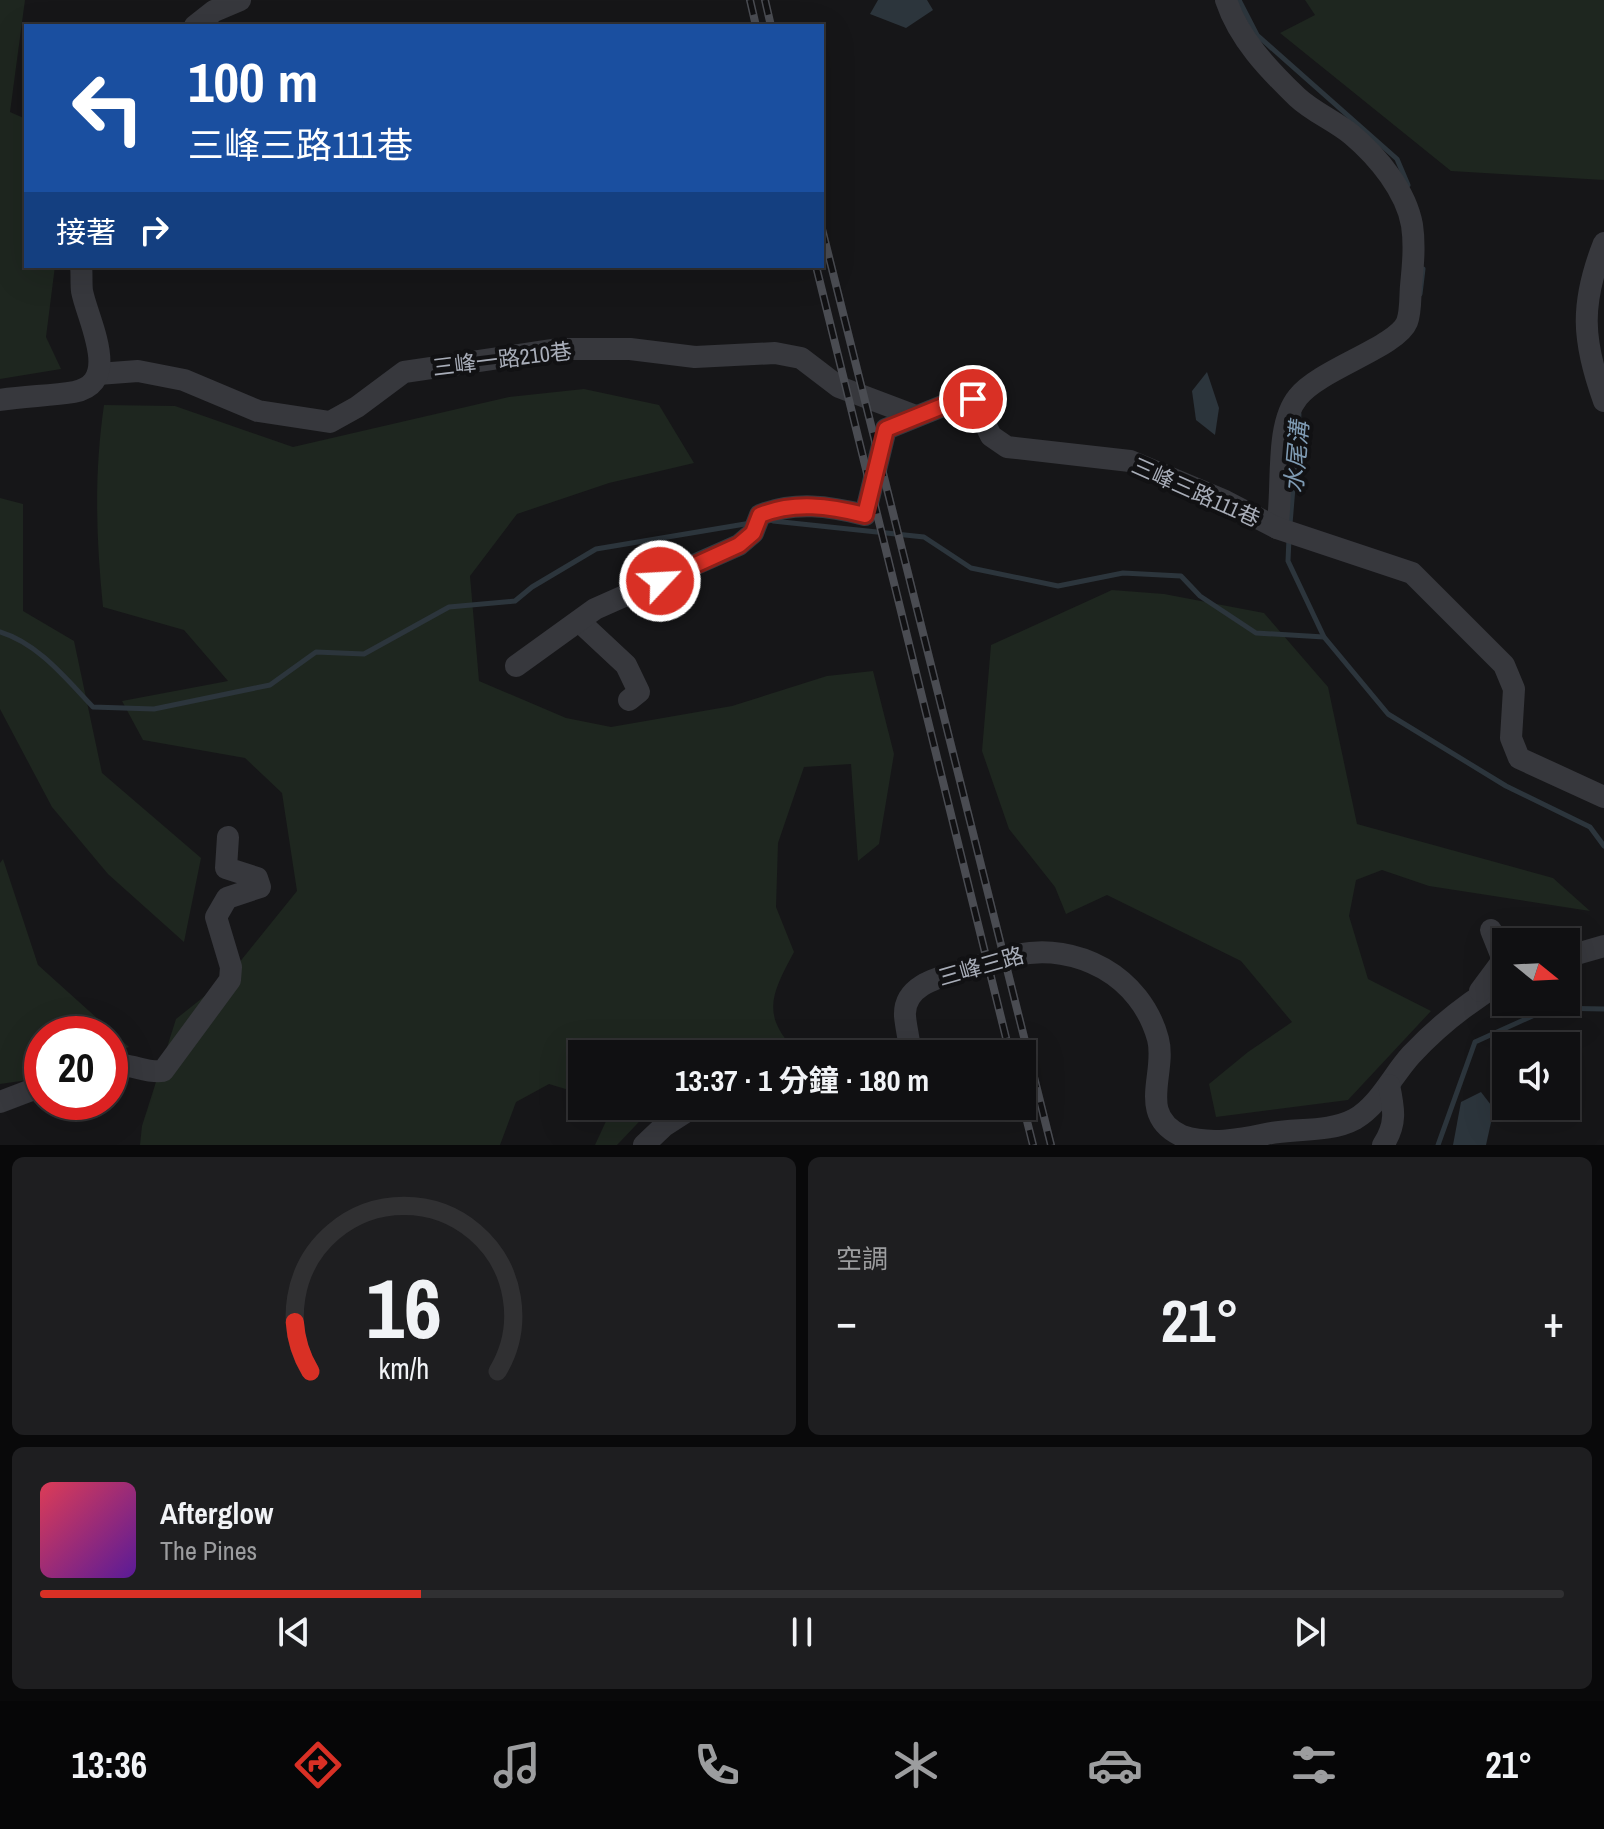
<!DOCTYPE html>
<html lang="zh-TW">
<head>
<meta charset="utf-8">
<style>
  body { margin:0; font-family:"Archivo Narrow","Noto Sans TC",sans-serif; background:#1e1e20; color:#f1f3f6; height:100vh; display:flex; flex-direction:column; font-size:30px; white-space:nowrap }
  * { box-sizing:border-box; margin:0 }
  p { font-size:26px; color:#9c9d9f }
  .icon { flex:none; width:44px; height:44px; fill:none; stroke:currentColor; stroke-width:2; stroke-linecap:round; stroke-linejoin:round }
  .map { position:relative; height:1145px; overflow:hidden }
  .panel { display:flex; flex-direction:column; gap:12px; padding:12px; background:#09090a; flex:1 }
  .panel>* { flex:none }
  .hud { position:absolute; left:24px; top:24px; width:800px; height:244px; border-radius:0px; box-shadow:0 8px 32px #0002,0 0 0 2px #303032; background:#1a4fa0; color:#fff; overflow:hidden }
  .needle { width:52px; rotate:108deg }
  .tools { position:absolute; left:1492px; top:928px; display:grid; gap:16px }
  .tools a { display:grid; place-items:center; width:88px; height:88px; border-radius:0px; background:#101012; box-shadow:0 8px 32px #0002,0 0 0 2px #303032; font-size:40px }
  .speed { position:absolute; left:24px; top:1016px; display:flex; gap:16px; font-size:40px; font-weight:700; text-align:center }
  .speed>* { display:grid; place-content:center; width:104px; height:104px; border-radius:50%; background:#101012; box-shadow:0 8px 32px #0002,0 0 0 2px #303032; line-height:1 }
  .speed .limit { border:12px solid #d22; background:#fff; color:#111 }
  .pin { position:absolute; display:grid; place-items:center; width:68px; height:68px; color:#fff; margin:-34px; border:4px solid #fff; border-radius:50%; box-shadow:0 2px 8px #0007 }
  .me { position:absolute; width:88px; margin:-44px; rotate:65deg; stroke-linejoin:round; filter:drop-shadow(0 0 6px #0008) }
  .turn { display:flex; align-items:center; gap:28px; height:168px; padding:0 32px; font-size:36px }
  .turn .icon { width:104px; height:104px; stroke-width:2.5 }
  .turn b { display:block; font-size:56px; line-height:68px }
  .then { display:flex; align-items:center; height:76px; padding:0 32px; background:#0003; gap:16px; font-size:30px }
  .big { font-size:60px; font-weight:700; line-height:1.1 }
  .panel .widget { flex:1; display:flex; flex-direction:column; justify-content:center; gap:12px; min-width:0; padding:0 28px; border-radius:12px; background:#1e1e20 }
  .panel .dial { align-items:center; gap:0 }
  .dial svg { height:208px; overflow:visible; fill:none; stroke:#303032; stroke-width:7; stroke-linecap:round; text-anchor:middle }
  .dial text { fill:#f1f3f6; stroke:none }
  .song { display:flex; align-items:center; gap:24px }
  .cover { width:96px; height:96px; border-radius:12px; background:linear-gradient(135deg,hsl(350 70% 55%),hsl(270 70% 35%)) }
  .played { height:8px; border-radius:4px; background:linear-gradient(90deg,#d93025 25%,#303032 25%) }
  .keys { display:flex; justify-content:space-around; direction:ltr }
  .heat { display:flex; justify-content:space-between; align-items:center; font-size:44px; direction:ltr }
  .panel .tiles { flex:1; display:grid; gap:12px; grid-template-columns:1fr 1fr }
  .widget:last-child { grid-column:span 2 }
  .trip { position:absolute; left:568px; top:1040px; width:468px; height:80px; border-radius:0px; background:#101012; box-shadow:0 8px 32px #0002,0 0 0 2px #303032; font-weight:700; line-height:80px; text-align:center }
  .tab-bar { display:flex; height:128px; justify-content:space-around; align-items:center; background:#060607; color:#9c9d9f }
  .tab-bar .icon { width:56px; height:56px }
  .tab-bar .on { color:#d93025 }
  .tab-bar b { font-size:36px; color:#f1f3f6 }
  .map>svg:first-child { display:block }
</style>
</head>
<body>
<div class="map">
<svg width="1604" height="1145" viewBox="0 0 1604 1145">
  <rect width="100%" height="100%" fill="#161618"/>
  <!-- green -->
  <g fill="#1e261f">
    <path d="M 0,0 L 25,0 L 10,112 L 26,119 L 26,266 L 55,266 L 46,337 L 61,369 L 0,379 Z"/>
    <path d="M 1305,0 L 1604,0 L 1604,180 L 1451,171 L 1280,33 L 1315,15 Z"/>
    <path d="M 584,389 L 659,405 L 694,463 L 609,483 L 517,514 L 470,576 L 479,681 L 566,718 L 611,727 L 732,706 L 827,676 L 873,671 L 894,754 L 879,844 L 858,861 L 851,764 L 804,767 L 778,843 L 776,907 L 794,952 C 771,995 760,1016 799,1054 L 582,1054 L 582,1094 L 549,1084 L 516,1102 L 500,1145 L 140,1145 L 142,1126 L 176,1019 L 226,979 L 297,891 L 282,793 L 245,758 L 143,740 L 122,701 L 228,681 L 184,630 L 103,607 C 96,538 94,474 104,405 L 175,406 L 293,447 L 509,397 Z"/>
    <path d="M 0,498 L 23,504 L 23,611 L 74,641 L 102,773 L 201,858 L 184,942 L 108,874 L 52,807 L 0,709 Z"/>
    <path d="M 1112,590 L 1164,594 L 1264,613 L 1328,687 L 1357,824 L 1553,878 L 1590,911 L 1429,886 L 1382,870 L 1356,880 L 1349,916 L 1368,979 L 1431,1011 L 1348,1100 L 1216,1117 L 1209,1084 L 1248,1052 L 1292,1022 L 1241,961 L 1107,895 L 1066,914 L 1055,887 L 1009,829 L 982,751 L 991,645 Z"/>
    <path d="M 3,859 L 38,965 L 129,1047 L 110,1054 L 110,1034 L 42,1034 L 42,1078 L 0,1084 L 0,863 Z"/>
    <path d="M 613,1106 L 654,1106 L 617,1145 L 595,1145 Z"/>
  </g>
  <!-- water -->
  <g fill="#2c353c">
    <path d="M 878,0 L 927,0 L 933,10 L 906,28 L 870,14 Z"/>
    <path d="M 1207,372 L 1219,408 L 1215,435 L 1196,420 L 1192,391 Z"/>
    <path d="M 1481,1092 L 1494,1109 L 1486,1145 L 1453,1145 L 1461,1102 Z"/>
  </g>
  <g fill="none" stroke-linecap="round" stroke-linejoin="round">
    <!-- stream -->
    <g stroke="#2c353c" stroke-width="5">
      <path d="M 1239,0 L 1257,35 L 1397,159 L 1408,185"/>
      <path d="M 1420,294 L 1423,269"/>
      <path d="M 773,521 L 924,537 L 971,568 L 1058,586 L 1123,573 L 1181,576 L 1200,596 L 1256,633 L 1324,637"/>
      <path d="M 1290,524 L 1299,414"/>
      <path d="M 1289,538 L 1288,561 L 1324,637 L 1388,714 L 1506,786 L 1590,827 L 1604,846"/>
      <path d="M 0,632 C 39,644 66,679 93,707 L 154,709 L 270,685 L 316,652 L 364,654 L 449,607 L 515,601 L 532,587 L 596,549 L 751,523"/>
      <path d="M 1438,1145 L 1475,1042 L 1550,1008 L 1604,1009"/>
    </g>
    <!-- minor -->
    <g stroke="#37383d" stroke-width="22">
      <path d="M 1226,0 C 1239,39 1268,69 1297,97 C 1313,112 1335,121 1352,135 C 1378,157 1406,191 1412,225 C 1415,245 1413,266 1411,286 C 1410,296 1411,312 1407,322 C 1397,347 1320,369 1298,397 C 1274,426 1284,490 1277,528"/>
      <path d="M 195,26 L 214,11 L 240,0"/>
      <path d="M 1604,243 C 1580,304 1582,340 1604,401"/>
      <path d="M 98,374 L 138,371 L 184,380 L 258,411 L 330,422 L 357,407 L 404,372 L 559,349 L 630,349 L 695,357 L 775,353 L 801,358 L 839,387 L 913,415"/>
      <path d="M 0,400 C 24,396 50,396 74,392 C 123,383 87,319 82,291 C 81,283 82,274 81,266"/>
      <path d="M 581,623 L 626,665 L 639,692 L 629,700"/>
      <path d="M 516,666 L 595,609 L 739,545 L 753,533 L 760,515 C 795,501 829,506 865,515 L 886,429 L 955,401 L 973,399 L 991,436 L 1007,447 L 1130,461 L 1225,501 L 1277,528 L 1412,573 L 1504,665 L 1514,689 L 1511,738 L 1519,758 L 1604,797"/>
      <path d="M 1016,955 C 1077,942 1141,976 1158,1039 C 1167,1073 1136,1115 1182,1136 C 1209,1145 1239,1140 1266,1134 C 1294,1128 1329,1133 1355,1119 C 1380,1104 1392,1076 1411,1055 C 1439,1025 1471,1000 1506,980"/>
      <path d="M 1566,957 L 1604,946"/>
      <path d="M 1480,991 L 1503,960 L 1491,930"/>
      <path d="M 910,1054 C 910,1041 906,1029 905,1016 C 903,982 946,976 971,968"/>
      <path d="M 110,1066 C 128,1061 145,1074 163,1071 L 230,980 L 231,967 L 216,917 L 227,898 L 260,887 L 257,878 L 226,868 L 228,837"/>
      <path d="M 0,1102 L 42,1086"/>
      <path d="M 836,1106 L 854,1106"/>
      <path d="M 644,1145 L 664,1126 L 695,1106"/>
      <path d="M 1383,1145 C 1397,1124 1394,1109 1389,1085"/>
    </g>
    <!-- rail casing -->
    <g stroke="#4a4c52" stroke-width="8">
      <g id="rail">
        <path d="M 750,0 L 756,26"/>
        <path d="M 765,0 L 771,26"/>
        <path d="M 822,229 L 1051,1145"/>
        <path d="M 816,266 L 1010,1054"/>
        <path d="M 1022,1101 L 1033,1145"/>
      </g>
    </g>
    <!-- rail -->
    <use href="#rail" stroke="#111113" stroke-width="5" stroke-dasharray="15" stroke-linecap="butt"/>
    <!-- minor-bridge -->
    <path stroke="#37383d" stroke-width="22" d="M 971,968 L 1016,955"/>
  </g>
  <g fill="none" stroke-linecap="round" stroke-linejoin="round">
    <!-- route casing -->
    <g stroke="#8d1f18" stroke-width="20">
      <path id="route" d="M 660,581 L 739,545 L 753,533 L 760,515 C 795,501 829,506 865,515 L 886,429 L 955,401 L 973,399"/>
    </g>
    <!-- route -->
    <use href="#route" stroke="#d93025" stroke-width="14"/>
  </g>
  <g text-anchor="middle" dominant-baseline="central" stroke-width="8" stroke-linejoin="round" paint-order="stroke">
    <!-- street labels -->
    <g font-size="22" fill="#a8adb8" stroke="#111113">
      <text transform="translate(502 359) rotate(-7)">三峰一路210巷</text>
      <text transform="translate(1196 492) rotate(24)">三峰三路111巷</text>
      <text transform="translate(981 966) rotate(-16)">三峰三路</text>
    </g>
    <!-- water labels -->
    <g font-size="24" font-style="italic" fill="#7f9bb3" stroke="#111113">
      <text transform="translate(1296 457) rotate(-85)">水尾溝</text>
    </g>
  </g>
</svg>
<div class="tools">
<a><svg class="needle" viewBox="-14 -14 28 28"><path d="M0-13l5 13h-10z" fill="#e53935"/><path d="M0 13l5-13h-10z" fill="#9c9d9f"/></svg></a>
<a><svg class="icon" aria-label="sound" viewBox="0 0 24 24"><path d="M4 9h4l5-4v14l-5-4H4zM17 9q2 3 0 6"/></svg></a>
</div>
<div class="speed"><div class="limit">20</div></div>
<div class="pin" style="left:973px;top:399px;background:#d93025"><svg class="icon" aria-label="arrive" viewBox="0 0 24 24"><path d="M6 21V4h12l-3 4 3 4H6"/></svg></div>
<svg class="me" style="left:660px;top:581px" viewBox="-20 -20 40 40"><circle r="17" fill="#d93025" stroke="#fff" stroke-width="3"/><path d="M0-11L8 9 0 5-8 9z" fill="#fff"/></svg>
<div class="trip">13:37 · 1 分鐘 · 180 m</div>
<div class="hud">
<div class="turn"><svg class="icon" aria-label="left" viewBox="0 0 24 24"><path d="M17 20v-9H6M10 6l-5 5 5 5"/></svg><div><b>100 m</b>三峰三路111巷</div></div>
<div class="then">接著<svg class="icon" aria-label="right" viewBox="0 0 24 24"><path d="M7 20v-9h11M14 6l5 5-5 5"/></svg></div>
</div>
</div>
<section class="panel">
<div class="tiles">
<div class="widget dial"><svg viewBox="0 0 100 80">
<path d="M14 69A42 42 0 1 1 86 69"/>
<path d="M14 69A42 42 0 0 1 8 50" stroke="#d93025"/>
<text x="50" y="56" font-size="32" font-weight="700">16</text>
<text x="50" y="72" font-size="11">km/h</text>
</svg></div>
<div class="widget"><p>空調</p>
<div class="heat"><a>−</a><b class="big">21°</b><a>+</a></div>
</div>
<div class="widget">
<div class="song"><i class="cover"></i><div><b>Afterglow</b><p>The Pines</p></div></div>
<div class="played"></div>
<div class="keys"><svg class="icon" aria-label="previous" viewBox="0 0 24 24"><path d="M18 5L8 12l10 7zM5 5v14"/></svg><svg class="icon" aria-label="pause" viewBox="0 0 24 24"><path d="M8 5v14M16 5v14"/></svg><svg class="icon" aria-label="next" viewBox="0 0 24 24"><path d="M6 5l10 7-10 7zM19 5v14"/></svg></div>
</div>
</div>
</section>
<nav class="tab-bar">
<b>13:36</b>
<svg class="icon on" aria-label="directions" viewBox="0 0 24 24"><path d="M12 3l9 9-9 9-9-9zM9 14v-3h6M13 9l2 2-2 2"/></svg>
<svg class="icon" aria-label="music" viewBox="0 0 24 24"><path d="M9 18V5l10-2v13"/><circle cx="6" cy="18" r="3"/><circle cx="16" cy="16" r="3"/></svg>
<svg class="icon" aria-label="phone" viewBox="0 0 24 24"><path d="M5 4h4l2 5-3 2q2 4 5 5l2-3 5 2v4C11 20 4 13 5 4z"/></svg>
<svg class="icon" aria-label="climate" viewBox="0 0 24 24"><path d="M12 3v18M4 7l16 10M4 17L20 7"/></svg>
<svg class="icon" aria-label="car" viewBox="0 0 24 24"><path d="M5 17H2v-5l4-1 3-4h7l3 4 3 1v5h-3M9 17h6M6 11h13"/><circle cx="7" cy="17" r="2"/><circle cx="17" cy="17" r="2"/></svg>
<svg class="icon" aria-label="filters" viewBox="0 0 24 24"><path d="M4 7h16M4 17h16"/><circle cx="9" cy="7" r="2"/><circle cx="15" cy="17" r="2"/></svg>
<b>21°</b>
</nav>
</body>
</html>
